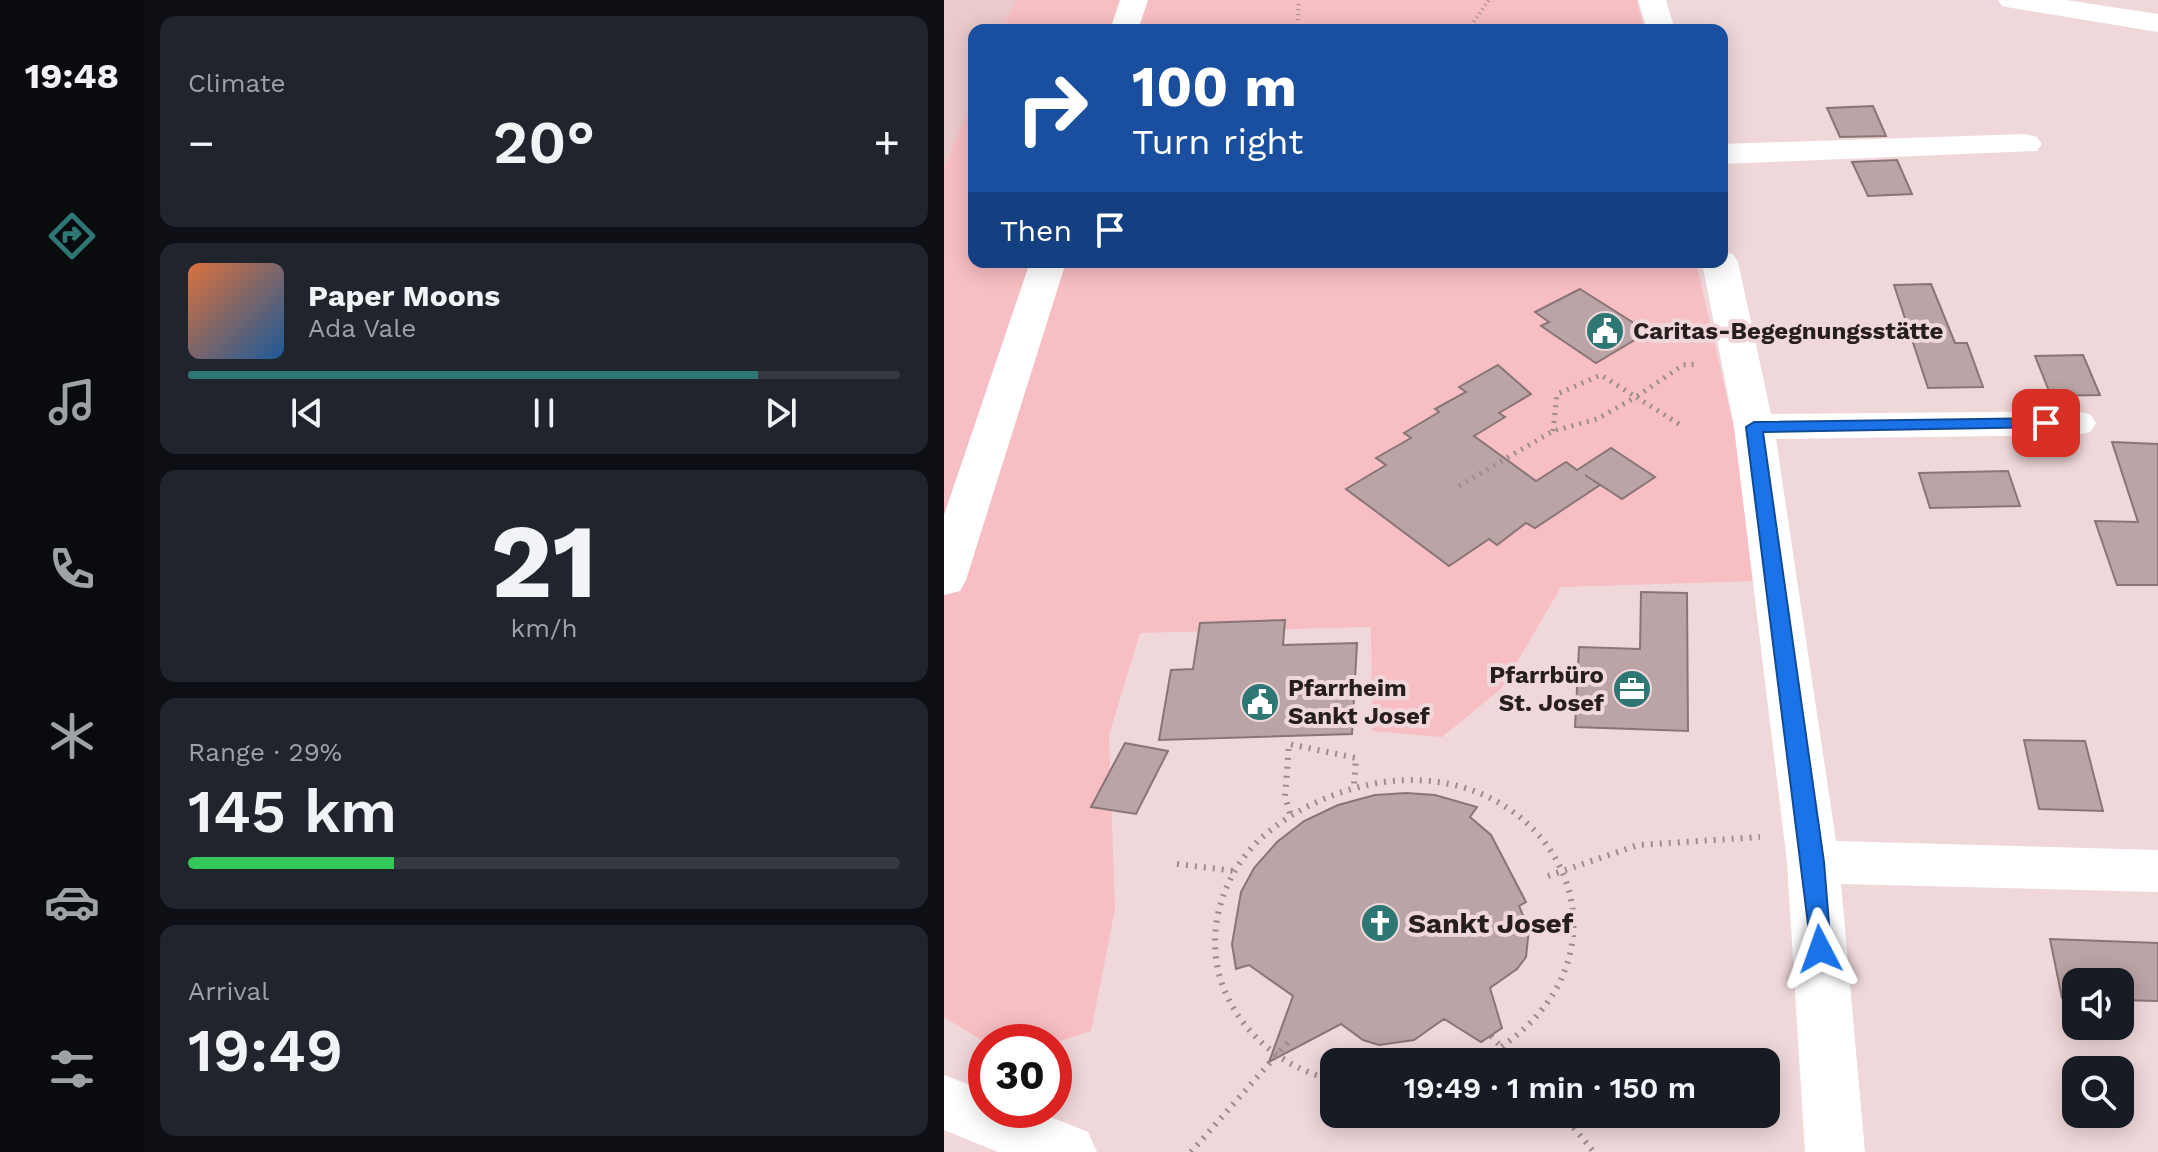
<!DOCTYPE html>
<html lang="en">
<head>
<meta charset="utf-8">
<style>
  body { margin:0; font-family:"Work Sans",sans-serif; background:#20242c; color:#f1f3f6; height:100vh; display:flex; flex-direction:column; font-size:30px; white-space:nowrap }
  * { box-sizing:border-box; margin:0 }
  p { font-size:26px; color:#9ea1a6 }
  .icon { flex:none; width:44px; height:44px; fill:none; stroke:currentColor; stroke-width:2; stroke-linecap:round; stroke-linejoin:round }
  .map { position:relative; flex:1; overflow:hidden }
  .panel { display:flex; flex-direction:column; gap:16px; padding:16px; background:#0d0f14; width:800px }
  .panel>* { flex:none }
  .top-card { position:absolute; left:24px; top:24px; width:760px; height:244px; border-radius:16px; box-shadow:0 4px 20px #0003; background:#1a4fa0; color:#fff; overflow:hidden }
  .buttons { position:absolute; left:1118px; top:968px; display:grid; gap:16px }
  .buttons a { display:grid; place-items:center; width:72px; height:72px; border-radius:16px; background:#171b24; box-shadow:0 4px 20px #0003; font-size:40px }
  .speed { position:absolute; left:24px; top:1024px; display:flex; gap:16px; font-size:40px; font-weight:700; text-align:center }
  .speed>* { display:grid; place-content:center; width:104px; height:104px; border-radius:50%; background:#171b24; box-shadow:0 4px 20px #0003; line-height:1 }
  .speed .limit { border:12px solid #d22; background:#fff; color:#111 }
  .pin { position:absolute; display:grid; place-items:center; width:68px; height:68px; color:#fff; margin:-34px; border-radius:16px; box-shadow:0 4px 12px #0006 }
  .me { position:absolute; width:88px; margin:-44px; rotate:356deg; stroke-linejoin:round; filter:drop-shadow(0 0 6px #0008) }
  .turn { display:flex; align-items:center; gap:28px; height:168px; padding:0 32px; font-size:36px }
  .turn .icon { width:104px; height:104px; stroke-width:2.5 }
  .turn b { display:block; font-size:56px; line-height:68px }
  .then { display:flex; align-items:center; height:76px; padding:0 32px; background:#0003; gap:16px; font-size:30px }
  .big { font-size:60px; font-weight:600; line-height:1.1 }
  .panel .widget { flex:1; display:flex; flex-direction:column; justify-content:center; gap:12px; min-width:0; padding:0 28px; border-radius:16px; background:#20242c }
  .panel .dial { align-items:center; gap:0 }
  .dial b { font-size:104px; line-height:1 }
  .song { display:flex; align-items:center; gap:24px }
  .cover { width:96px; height:96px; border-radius:12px; background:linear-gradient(135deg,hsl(20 70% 55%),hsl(210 70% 35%)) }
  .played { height:8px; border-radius:4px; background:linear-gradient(90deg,#2e7775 80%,#363941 80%) }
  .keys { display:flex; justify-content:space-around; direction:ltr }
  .heat { display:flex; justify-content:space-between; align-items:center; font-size:44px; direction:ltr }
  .charge { height:12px; border-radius:6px; background:linear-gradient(90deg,#34c759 29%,#363941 0) }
  .trip { position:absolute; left:376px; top:1048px; width:460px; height:80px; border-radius:16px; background:#171b24; box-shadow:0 4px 20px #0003; font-weight:600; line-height:80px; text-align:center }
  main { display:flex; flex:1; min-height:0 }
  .menu { display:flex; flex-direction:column; width:144px; justify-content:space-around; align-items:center; background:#090b0e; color:#9ea1a6 }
  .menu .icon { width:56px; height:56px }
  .menu .active { color:#2e7775 }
  .menu b { font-size:36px; color:#f1f3f6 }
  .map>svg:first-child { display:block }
</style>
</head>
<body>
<main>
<nav class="menu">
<b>19:48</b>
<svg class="icon active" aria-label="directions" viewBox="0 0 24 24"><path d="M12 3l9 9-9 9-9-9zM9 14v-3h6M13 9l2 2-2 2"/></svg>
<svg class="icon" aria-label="music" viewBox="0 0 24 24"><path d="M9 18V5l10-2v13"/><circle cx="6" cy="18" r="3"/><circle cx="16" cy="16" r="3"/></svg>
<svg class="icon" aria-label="phone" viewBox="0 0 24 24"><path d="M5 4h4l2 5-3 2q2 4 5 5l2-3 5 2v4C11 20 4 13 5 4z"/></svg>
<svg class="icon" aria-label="climate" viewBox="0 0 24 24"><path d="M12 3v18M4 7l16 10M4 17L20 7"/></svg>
<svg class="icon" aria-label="car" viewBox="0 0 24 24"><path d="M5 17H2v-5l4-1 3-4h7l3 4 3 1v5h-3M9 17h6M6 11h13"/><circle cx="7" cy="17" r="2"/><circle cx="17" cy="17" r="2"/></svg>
<svg class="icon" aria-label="filters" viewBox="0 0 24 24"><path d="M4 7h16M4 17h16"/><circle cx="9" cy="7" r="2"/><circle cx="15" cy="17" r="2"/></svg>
</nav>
<section class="panel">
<div class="widget"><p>Climate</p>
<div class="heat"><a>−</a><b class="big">20°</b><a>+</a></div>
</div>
<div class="widget">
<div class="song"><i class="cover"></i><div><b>Paper Moons</b><p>Ada Vale</p></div></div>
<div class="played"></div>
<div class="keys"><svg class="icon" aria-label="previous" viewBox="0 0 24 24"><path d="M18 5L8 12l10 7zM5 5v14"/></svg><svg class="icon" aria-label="pause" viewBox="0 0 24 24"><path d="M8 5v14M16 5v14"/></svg><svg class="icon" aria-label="next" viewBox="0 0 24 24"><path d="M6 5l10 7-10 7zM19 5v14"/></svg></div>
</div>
<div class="widget dial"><b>21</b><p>km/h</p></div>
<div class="widget"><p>Range · 29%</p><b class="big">145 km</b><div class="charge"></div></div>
<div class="widget"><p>Arrival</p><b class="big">19:49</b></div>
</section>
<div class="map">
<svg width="1214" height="1152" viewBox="0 0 1214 1152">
  <rect width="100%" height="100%" fill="#f0d8da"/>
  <!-- built -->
  <path fill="#ebcacc" d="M 0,0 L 72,0 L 59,30 L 30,30 L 30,98 L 0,167 Z"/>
  <!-- green -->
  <g fill="#f7bec3">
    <path d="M 72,0 L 693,0 L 700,30 L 59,30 Z"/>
    <path d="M 30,98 L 30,262 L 752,262 L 790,428 L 811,581 L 617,587 L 557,689 L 498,737 L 428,731 L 427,627 L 196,633 L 165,735 L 171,909 L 147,1031 L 110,1043 L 42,1043 L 0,1017 L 0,167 Z"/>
  </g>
  <!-- building -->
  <g fill="#bba4a6" stroke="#8a7576" stroke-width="2">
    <path d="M 929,106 L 942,136 L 896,137 L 883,108 Z"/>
    <path d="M 953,160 L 968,194 L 924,196 L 908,162 Z"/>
    <path d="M 987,284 L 1011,343 L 1023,343 L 1039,387 L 984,388 L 950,285 Z"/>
    <path d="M 636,289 L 704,332 L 652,363 L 597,326 L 605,322 L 591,312 Z"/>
    <path d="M 1139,355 L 1156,395 L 1107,396 L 1091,356 Z"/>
    <path d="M 554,365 L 587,394 L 555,413 L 561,417 L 530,436 L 592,481 L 622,462 L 633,470 L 667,448 L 711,477 L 678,499 L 641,475 L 656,485 L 591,528 L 582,523 L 553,545 L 545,539 L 505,566 L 402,489 L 442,465 L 432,458 L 467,438 L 460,433 L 495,412 L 491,409 L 522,392 L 515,387 Z"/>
    <path d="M 1168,442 L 1214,444 L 1214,585 L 1173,585 L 1151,521 L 1194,522 Z"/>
    <path d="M 1064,471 L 1076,506 L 986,508 L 975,473 Z"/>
    <path d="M 697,592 L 743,593 L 744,731 L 631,727 L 635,647 L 696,649 Z"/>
    <path d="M 341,620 L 339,645 L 413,643 L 408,734 L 215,740 L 227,670 L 249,669 L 256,623 Z"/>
    <path d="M 1080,740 L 1141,741 L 1159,811 L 1095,809 Z"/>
    <path d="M 181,743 L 224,751 L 192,814 L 147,807 Z"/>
    <path d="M 462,793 L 491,795 L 533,807 L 526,817 L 547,835 L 582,902 L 575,906 L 585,929 L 582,957 L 573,969 L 546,988 L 558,1028 L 537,1042 L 500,1019 L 470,1040 L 435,1045 L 419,1040 L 397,1024 L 325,1062 L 349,996 L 305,965 L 292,969 L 288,944 L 297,892 L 310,868 L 333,842 L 360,821 L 394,805 L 431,795 Z"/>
    <path d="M 1106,939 L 1214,943 L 1214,1001 L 1176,1000 L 1176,982 L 1132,982 L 1132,998 L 1118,998 Z"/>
  </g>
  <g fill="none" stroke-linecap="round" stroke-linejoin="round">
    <!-- path-far2 -->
    <g stroke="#9c8b8c" stroke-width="4" stroke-dasharray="1 4" stroke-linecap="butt">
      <path d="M 353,30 L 355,0"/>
      <path d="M 524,30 L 545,0"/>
    </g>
    <!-- path-far1 -->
    <g stroke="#9c8b8c" stroke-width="5" stroke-dasharray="2 6" stroke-linecap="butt">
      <path d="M 609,431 L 613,394 L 657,375 L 692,397 L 739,365 L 755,364"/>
      <path d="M 515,486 L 609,431 L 653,419 L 692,397 L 738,426"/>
    </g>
    <!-- path -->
    <g stroke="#9c8b8c" stroke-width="6" stroke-dasharray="2 7" stroke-linecap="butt">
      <path d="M 346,813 L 341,797 L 345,744 L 412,758 L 410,785"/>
      <path d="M 233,864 L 291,871"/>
      <path d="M 604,876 L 694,845 L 816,837"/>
      <path d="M 547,1036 L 571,1062"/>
      <path d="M 390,1080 C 337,1069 289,1027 275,974 C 263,926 279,876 314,841 C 341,816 373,799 408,789 C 599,733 727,956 533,1062"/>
      <path d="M 618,1114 L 650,1152"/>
      <path d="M 247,1152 L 345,1041"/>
    </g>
    <!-- minor -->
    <g fill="#fff" fill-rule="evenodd">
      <path d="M 176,0 L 204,0 L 194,30 L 166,30 Z"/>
      <path d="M 694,0 L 722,0 L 731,30 L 703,30 Z"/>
      <path d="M 1054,0 L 1122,0 L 1214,14 L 1214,32 L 1068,8 L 1058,6 Z"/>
      <path d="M 1082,134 L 1093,137 L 1098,144 L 1093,151 L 778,164 L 778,144 Z"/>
      <path d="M 778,252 L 789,254 L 794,262 L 827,414 L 1132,411 L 1146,414 L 1152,423 L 1146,432 L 1132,435 L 832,439 L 892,841 L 1214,850 L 1214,892 L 897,884 L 921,1152 L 861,1152 L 843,862 L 790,427 L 758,262 L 778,262 Z"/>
      <path d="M 86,262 L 122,262 L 22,580 L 16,591 L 0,595 L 0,515 Z"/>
      <path d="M 0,1075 L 42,1091 L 42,1110 L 89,1110 L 144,1132 L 153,1152 L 54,1152 L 0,1130 Z"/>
    </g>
  </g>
  <!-- route -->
  <path fill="#1a73e8" stroke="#114b97" stroke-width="2" d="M 1102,418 L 1111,423 L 1108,427 L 819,432 L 880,862 L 887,949 L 884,956 L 876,958 L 868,956 L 802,427 L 810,422 Z"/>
  <!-- icons -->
  <defs>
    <g id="civic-disc" transform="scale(2)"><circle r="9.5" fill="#2e7775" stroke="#f0d8da"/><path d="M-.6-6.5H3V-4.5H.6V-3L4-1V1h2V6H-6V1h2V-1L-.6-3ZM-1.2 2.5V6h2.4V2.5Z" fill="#fff"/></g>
    <g id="office-disc" transform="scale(2)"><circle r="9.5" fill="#2e7775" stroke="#f0d8da"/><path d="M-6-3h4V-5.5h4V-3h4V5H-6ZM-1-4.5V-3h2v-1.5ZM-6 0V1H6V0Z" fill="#fff"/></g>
    <g id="church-disc" transform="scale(2)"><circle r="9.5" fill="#2e7775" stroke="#f0d8da"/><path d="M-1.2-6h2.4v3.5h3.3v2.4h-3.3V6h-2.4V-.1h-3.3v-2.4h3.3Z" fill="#fff"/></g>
  </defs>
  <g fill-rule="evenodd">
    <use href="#civic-disc" x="661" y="331"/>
    <use href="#office-disc" x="688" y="689"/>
    <use href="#civic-disc" x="316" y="702"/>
    <use href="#church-disc" x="436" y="923"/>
  </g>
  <g text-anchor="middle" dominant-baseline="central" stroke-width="8" stroke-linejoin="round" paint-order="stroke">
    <!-- poi labels -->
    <g font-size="24" font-weight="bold" fill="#271e1f" stroke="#f0d8da" text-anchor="start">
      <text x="689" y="331">Caritas-Begegnungsstätte</text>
      <text x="660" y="675" text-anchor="end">Pfarrbüro<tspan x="660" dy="28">St. Josef</tspan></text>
      <text x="344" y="688">Pfarrheim<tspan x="344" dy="28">Sankt Josef</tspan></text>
    </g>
    <!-- near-poi labels -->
    <g font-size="28" font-weight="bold" fill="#271e1f" stroke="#f0d8da" text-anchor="start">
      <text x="464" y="923">Sankt Josef</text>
    </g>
  </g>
</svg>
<div class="buttons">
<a><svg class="icon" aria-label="sound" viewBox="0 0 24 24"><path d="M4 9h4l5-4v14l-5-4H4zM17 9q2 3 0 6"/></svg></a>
<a><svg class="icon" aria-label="search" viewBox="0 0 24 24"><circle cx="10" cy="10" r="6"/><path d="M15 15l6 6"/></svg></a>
</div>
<div class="speed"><div class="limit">30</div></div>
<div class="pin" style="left:1102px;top:423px;background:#d93025"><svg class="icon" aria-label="arrive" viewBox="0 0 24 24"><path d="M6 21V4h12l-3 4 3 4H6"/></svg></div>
<svg class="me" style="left:876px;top:949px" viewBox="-20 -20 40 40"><path d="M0-17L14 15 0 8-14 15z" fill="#1a73e8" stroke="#fff" stroke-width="4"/></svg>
<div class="trip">19:49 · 1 min · 150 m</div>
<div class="top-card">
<div class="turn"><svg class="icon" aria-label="right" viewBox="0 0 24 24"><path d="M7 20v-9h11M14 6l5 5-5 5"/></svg><div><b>100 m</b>Turn right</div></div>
<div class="then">Then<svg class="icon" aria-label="arrive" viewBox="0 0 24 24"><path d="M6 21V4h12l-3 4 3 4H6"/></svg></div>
</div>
</div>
</main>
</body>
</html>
